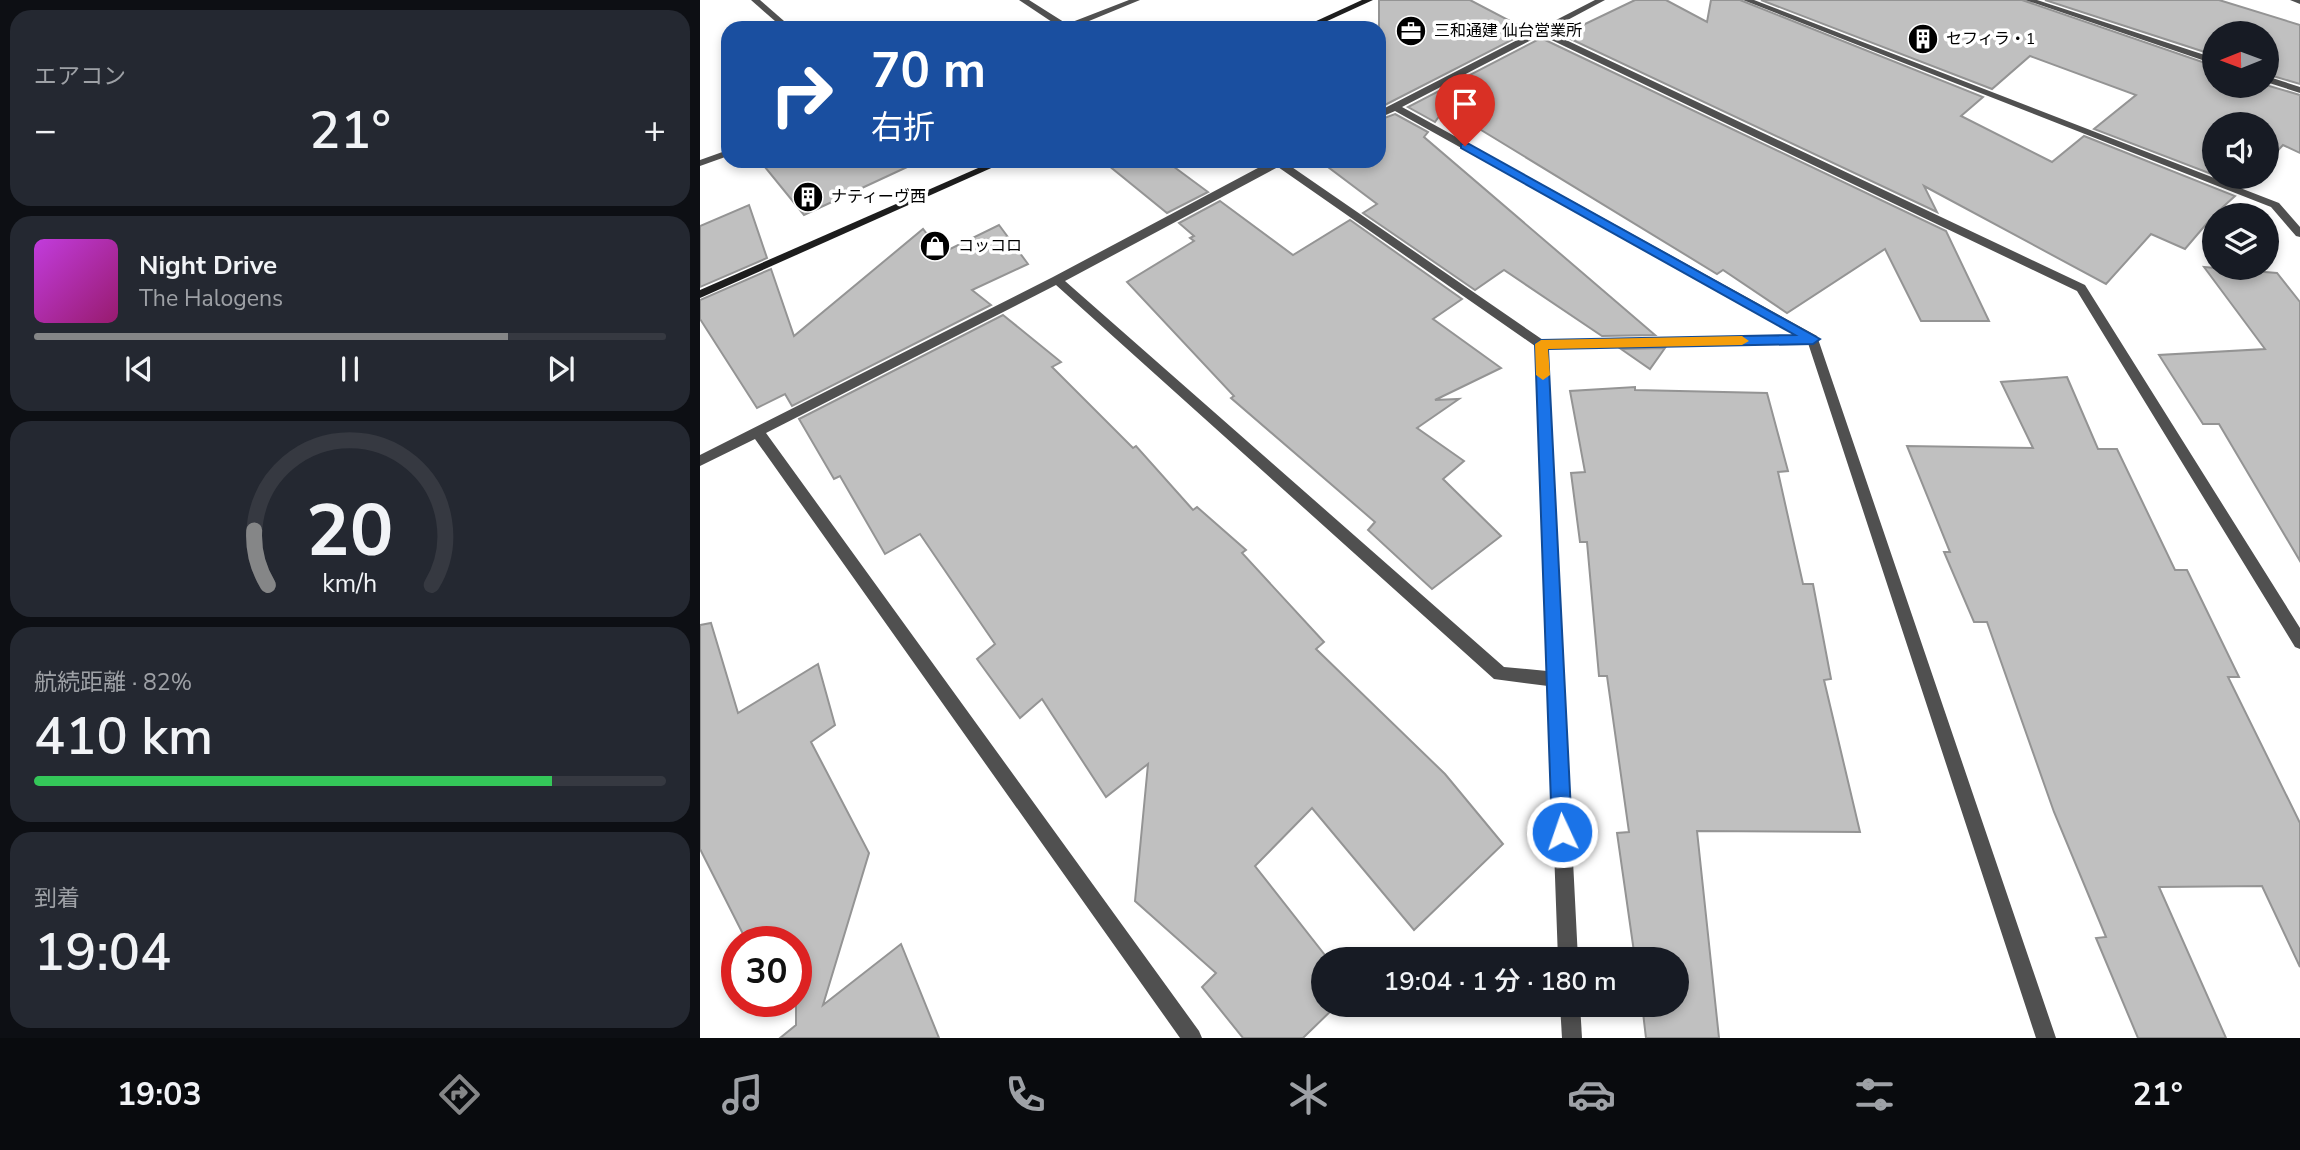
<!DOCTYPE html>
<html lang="ja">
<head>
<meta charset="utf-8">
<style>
  body { margin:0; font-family:"Nunito Sans","Noto Sans JP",sans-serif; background:#242831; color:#f1f3f6; height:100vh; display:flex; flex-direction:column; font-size:26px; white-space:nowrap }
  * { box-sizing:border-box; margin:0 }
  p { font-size:23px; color:#9ea1a6 }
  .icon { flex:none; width:38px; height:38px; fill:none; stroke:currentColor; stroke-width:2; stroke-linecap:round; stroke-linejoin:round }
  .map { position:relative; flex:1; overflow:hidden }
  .sheet { display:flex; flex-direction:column; gap:10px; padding:10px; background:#0d0f14; width:700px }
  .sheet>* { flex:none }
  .banner { position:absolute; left:21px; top:21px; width:665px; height:147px; border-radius:21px; box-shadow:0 4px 10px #0003; background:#1a4fa0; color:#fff; overflow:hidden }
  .needle { width:46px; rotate:269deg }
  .tools { position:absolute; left:1502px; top:21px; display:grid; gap:14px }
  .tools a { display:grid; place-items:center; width:77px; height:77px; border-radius:50%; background:#171b24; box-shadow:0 4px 10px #0003; font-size:35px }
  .speed { position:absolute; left:21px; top:926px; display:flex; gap:14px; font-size:35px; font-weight:700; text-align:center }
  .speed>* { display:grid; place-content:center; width:91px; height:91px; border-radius:50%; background:#171b24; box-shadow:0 4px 10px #0003; line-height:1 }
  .speed .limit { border:10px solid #d22; background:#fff; color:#111 }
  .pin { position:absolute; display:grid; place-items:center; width:60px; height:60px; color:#fff; margin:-72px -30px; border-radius:50% 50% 50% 0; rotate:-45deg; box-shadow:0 0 7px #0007 }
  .pin .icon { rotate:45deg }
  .me { position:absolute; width:77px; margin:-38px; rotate:357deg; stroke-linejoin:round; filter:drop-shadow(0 0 5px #0008) }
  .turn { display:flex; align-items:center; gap:24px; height:147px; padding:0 35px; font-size:32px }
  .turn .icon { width:91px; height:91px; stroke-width:2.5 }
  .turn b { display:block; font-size:49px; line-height:60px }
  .big { font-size:52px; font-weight:600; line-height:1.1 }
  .sheet .card { flex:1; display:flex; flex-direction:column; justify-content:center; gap:10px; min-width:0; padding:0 24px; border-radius:21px; background:#242831 }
  .sheet .dial { align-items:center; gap:0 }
  .dial svg { height:182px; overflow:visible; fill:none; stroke:#363941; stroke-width:7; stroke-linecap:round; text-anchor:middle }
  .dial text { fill:#f1f3f6; stroke:none }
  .song { display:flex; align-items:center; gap:21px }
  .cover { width:84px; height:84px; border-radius:10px; background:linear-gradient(135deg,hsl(290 70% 55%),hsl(320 70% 35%)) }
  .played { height:7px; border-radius:4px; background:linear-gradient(90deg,#858687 75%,#363941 75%) }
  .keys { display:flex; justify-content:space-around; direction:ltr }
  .heat { display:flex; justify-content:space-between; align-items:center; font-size:38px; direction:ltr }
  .charge { height:10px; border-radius:5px; background:linear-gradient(90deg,#34c759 82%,#363941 0) }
  .trip { position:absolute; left:611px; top:947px; width:378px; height:70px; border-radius:35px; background:#171b24; box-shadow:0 4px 10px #0003; font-weight:600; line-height:70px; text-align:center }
  .tabs { display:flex; height:112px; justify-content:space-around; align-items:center; background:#090b0e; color:#9ea1a6 }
  .tabs .icon { width:49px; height:49px }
  .tabs .active { color:#858687 }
  .tabs b { font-size:32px; color:#f1f3f6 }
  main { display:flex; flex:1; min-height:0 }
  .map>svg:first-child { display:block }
</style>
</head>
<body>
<main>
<section class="sheet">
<div class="card"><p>エアコン</p>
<div class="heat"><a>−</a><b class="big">21°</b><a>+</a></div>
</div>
<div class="card">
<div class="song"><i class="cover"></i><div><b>Night Drive</b><p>The Halogens</p></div></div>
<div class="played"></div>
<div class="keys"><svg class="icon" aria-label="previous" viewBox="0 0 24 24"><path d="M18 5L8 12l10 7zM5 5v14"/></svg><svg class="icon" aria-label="pause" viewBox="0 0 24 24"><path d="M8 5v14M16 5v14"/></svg><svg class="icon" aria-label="next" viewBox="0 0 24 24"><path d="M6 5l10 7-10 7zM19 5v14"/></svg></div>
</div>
<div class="card dial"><svg viewBox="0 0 100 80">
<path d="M14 69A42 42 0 1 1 86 69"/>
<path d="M14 69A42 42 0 0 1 8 45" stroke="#858687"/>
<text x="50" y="56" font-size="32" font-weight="700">20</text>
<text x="50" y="72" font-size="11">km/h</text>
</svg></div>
<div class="card"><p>航続距離 · 82%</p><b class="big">410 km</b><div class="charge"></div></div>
<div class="card"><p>到着</p><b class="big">19:04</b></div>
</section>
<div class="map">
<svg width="1600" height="1038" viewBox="0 0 1600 1038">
  <rect width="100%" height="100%" fill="#fff"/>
  <!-- building -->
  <g fill="#c0c0c0" stroke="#949494" stroke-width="2">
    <path d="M 679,0 L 770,0 L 829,31 L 679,108 Z"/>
    <path d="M 935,0 L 966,0 L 1007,22 L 1011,0 L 1040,0 L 1283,97 L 1261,116 L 1352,162 L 1384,136 L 1535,196 L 1514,215 L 1485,249 L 1451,234 L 1406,284 L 1224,186 L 1237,212 L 862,35 Z"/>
    <path d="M 1061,0 L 1322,0 L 1514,66 L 1514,86 L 1566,85 L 1600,95 L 1600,153 L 1583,145 L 1566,163 L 1566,124 L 1514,124 L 1514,175 L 1394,129 L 1436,95 L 1330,56 L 1292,89 Z"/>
    <path d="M 1345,0 L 1519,0 L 1600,25 L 1600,84 L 1566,74 L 1566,33 L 1514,33 L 1514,55 Z"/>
    <path d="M 841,38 L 1246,231 L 1289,321 L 1221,321 L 1185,249 L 1087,313 L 1023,270 L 1017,274 L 745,108 L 735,122 L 708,107 Z"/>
    <path d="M 695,114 L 728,132 L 724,137 L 955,335 L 902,336 L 804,270 L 775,290 L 663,213 L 677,204 L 620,161 L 679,161 L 679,120 Z"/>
    <path d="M 60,161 L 220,161 L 104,215 Z"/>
    <path d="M 403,161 L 466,161 L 508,192 L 467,213 Z"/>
    <path d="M 520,201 L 593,255 L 650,220 L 762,299 L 733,319 L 801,368 L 735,400 L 759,399 L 717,428 L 764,461 L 743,479 L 801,536 L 732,589 L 668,530 L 675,522 L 531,398 L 534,396 L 427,282 L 494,241 L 490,238 L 494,236 L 479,223 Z"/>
    <path d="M 49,205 L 67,258 L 0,287 L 0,226 Z"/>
    <path d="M 299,225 L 328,264 L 272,290 L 291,305 L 92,406 L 85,394 L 57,408 L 0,319 L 0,300 L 71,269 L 94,336 L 223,229 L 242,253 Z"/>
    <path d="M 1504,267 L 1577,273 L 1600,302 L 1600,561 L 1519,424 L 1503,424 L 1459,355 L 1565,349 Z"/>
    <path d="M 303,315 L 361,362 L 352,367 L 433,448 L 436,446 L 493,510 L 497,507 L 546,550 L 542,553 L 624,642 L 616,649 L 745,774 L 803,844 L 714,930 L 612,808 L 555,866 L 628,959 L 623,959 L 623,1004 L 638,1004 L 603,1038 L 543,1038 L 502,987 L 516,973 L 435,901 L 448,764 L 406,797 L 342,699 L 320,718 L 277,659 L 295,644 L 220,534 L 185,554 L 140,476 L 134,479 L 99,419 Z"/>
    <path d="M 965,348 L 950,369 L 921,349 Z"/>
    <path d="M 1367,377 L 1398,449 L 1417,449 L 1475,570 L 1487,570 L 1539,677 L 1528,677 L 1600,823 L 1600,967 L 1562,886 L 1459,887 L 1526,1038 L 1438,1038 L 1396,938 L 1406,937 L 1354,812 L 1287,622 L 1274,622 L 1244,552 L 1250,552 L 1207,446 L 1333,448 L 1301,382 Z"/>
    <path d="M 935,387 L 935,390 L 1067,393 L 1088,471 L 1078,472 L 1103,584 L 1113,584 L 1131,679 L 1124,680 L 1160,832 L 997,831 L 1019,1038 L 946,1038 L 942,1004 L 976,1004 L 976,959 L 935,959 L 917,833 L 929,832 L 907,676 L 899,676 L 887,542 L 880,542 L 871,473 L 885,472 L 870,391 Z"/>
    <path d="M 11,623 L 38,713 L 118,664 L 135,725 L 111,742 L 169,853 L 123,1005 L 201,944 L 239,1038 L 80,1038 L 96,1025 L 96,942 L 47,942 L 0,849 L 0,625 Z"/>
  </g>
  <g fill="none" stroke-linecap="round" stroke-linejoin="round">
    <!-- street -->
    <g fill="#505050" fill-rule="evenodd">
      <path d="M 51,0 L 60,0 L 92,28 L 83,28 Z"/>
      <path d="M 319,0 L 329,0 L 367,24 L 429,0 L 440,0 L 372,28 L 361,28 Z"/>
      <path d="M 895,0 L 905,0 L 847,31 L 1385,285 L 1600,628 L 1600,649 L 1595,647 L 1377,291 L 841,35 L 702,107 L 1117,336 L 1356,1038 L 1336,1038 L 1108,343 L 847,348 L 878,959 L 858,959 L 848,686 L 794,679 L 356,285 L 66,433 L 499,1031 L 502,1038 L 480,1038 L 55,439 L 0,466 L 0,455 L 353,277 L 571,161 L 587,161 L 586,163 L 843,340 L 1097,335 L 695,111 L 679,118 L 679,111 ZM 578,167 L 835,346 L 847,671 L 804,667 L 365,281 Z"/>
      <path d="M 1043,0 L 1054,0 L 1579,203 L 1600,227 L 1600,237 L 1596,236 L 1571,207 Z"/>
      <path d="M 1325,0 L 1337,0 L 1514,58 L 1514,64 Z"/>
      <path d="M 1590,0 L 1600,0 L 1600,4 Z"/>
      <path d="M 1566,76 L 1600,87 L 1600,93 L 1566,82 Z"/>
      <path d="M 28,150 L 28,156 L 0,166 L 0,160 Z"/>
      <path d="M 860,1004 L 880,1004 L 882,1038 L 862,1038 Z"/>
    </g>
    <!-- secondary -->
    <g fill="#1d1d1d" fill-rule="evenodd">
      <path d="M 662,0 L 673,0 L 612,28 L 601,28 Z"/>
      <path d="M 294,161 L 307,161 L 0,298 L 0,290 Z"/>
    </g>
  </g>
  <!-- route -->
  <path fill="#1a73e8" stroke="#114b97" stroke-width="2" d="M 761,144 L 769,144 L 1120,339 L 1113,344 L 848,349 L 872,832 L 869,839 L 862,842 L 855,839 L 852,832 L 835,344 L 841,340 L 1095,335 L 761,148 Z"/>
  <!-- slow -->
  <path fill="#f59e0b" d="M 1042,336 L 1049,341 L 1042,345 L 848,349 L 850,375 L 843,380 L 836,375 L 835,344 L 841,340 Z"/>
  <!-- icons -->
  <defs>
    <g id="office-disc" transform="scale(1.575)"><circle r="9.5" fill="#000" stroke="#fff"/><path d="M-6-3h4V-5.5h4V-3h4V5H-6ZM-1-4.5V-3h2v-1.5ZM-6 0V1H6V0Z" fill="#fff"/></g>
    <g id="building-disc" transform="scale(1.575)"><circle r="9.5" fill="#000" stroke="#fff"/><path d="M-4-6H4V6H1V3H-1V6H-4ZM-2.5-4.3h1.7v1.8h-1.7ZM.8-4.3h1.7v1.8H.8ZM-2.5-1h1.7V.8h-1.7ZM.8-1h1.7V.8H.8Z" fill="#fff"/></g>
    <g id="shop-disc" transform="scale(1.575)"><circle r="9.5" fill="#000" stroke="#fff"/><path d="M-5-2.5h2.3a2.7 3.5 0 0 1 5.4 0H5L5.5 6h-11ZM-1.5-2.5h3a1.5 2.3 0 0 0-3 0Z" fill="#fff"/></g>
  </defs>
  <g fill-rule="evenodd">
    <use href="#office-disc" x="711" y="31"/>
    <use href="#building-disc" x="1223" y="39"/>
    <use href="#building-disc" x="108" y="197"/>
    <use href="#shop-disc" x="235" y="246"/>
  </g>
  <g text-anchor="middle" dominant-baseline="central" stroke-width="7" stroke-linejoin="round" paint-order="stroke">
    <!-- far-poi labels -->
    <g font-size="16" fill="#000" stroke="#fff" text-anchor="start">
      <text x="734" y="31">三和通建 仙台営業所</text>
      <text x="1246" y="39">セフィラ・1</text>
      <text x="131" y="197">ナティーヴ西</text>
      <text x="258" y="246">コッコロ</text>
    </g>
  </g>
</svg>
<div class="tools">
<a><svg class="needle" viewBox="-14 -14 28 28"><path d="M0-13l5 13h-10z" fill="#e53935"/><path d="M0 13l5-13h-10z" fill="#9ea1a6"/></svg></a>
<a><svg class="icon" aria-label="sound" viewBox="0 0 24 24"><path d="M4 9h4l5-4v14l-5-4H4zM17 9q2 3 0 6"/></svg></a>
<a><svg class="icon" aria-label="layers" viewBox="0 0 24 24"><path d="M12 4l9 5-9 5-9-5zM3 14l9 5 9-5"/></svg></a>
</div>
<div class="speed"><div class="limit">30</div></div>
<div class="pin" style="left:765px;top:146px;background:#d93025"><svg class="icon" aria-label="arrive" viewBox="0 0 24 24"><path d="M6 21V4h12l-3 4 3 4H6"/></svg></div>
<svg class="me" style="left:862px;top:832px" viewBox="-20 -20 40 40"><circle r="17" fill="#1a73e8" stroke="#fff" stroke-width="3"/><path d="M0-11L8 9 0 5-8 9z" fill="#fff"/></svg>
<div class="trip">19:04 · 1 分 · 180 m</div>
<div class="banner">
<div class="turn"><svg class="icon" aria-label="right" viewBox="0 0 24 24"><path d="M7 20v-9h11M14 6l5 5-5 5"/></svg><div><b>70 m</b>右折</div></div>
</div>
</div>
</main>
<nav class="tabs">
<b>19:03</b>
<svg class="icon active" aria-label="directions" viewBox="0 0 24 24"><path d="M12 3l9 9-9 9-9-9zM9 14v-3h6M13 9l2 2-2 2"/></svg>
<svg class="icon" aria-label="music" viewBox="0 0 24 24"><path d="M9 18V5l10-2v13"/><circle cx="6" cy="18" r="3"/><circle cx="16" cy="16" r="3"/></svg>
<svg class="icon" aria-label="phone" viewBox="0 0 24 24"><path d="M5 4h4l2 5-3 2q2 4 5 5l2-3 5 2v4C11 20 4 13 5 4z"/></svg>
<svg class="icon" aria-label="climate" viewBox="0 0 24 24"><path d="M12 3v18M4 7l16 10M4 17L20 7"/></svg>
<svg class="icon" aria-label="car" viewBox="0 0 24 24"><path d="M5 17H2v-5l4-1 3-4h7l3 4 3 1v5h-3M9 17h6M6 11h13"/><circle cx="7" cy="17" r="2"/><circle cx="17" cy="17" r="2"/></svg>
<svg class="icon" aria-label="filters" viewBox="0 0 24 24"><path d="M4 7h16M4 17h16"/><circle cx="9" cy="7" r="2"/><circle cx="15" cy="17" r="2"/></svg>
<b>21°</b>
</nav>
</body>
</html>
